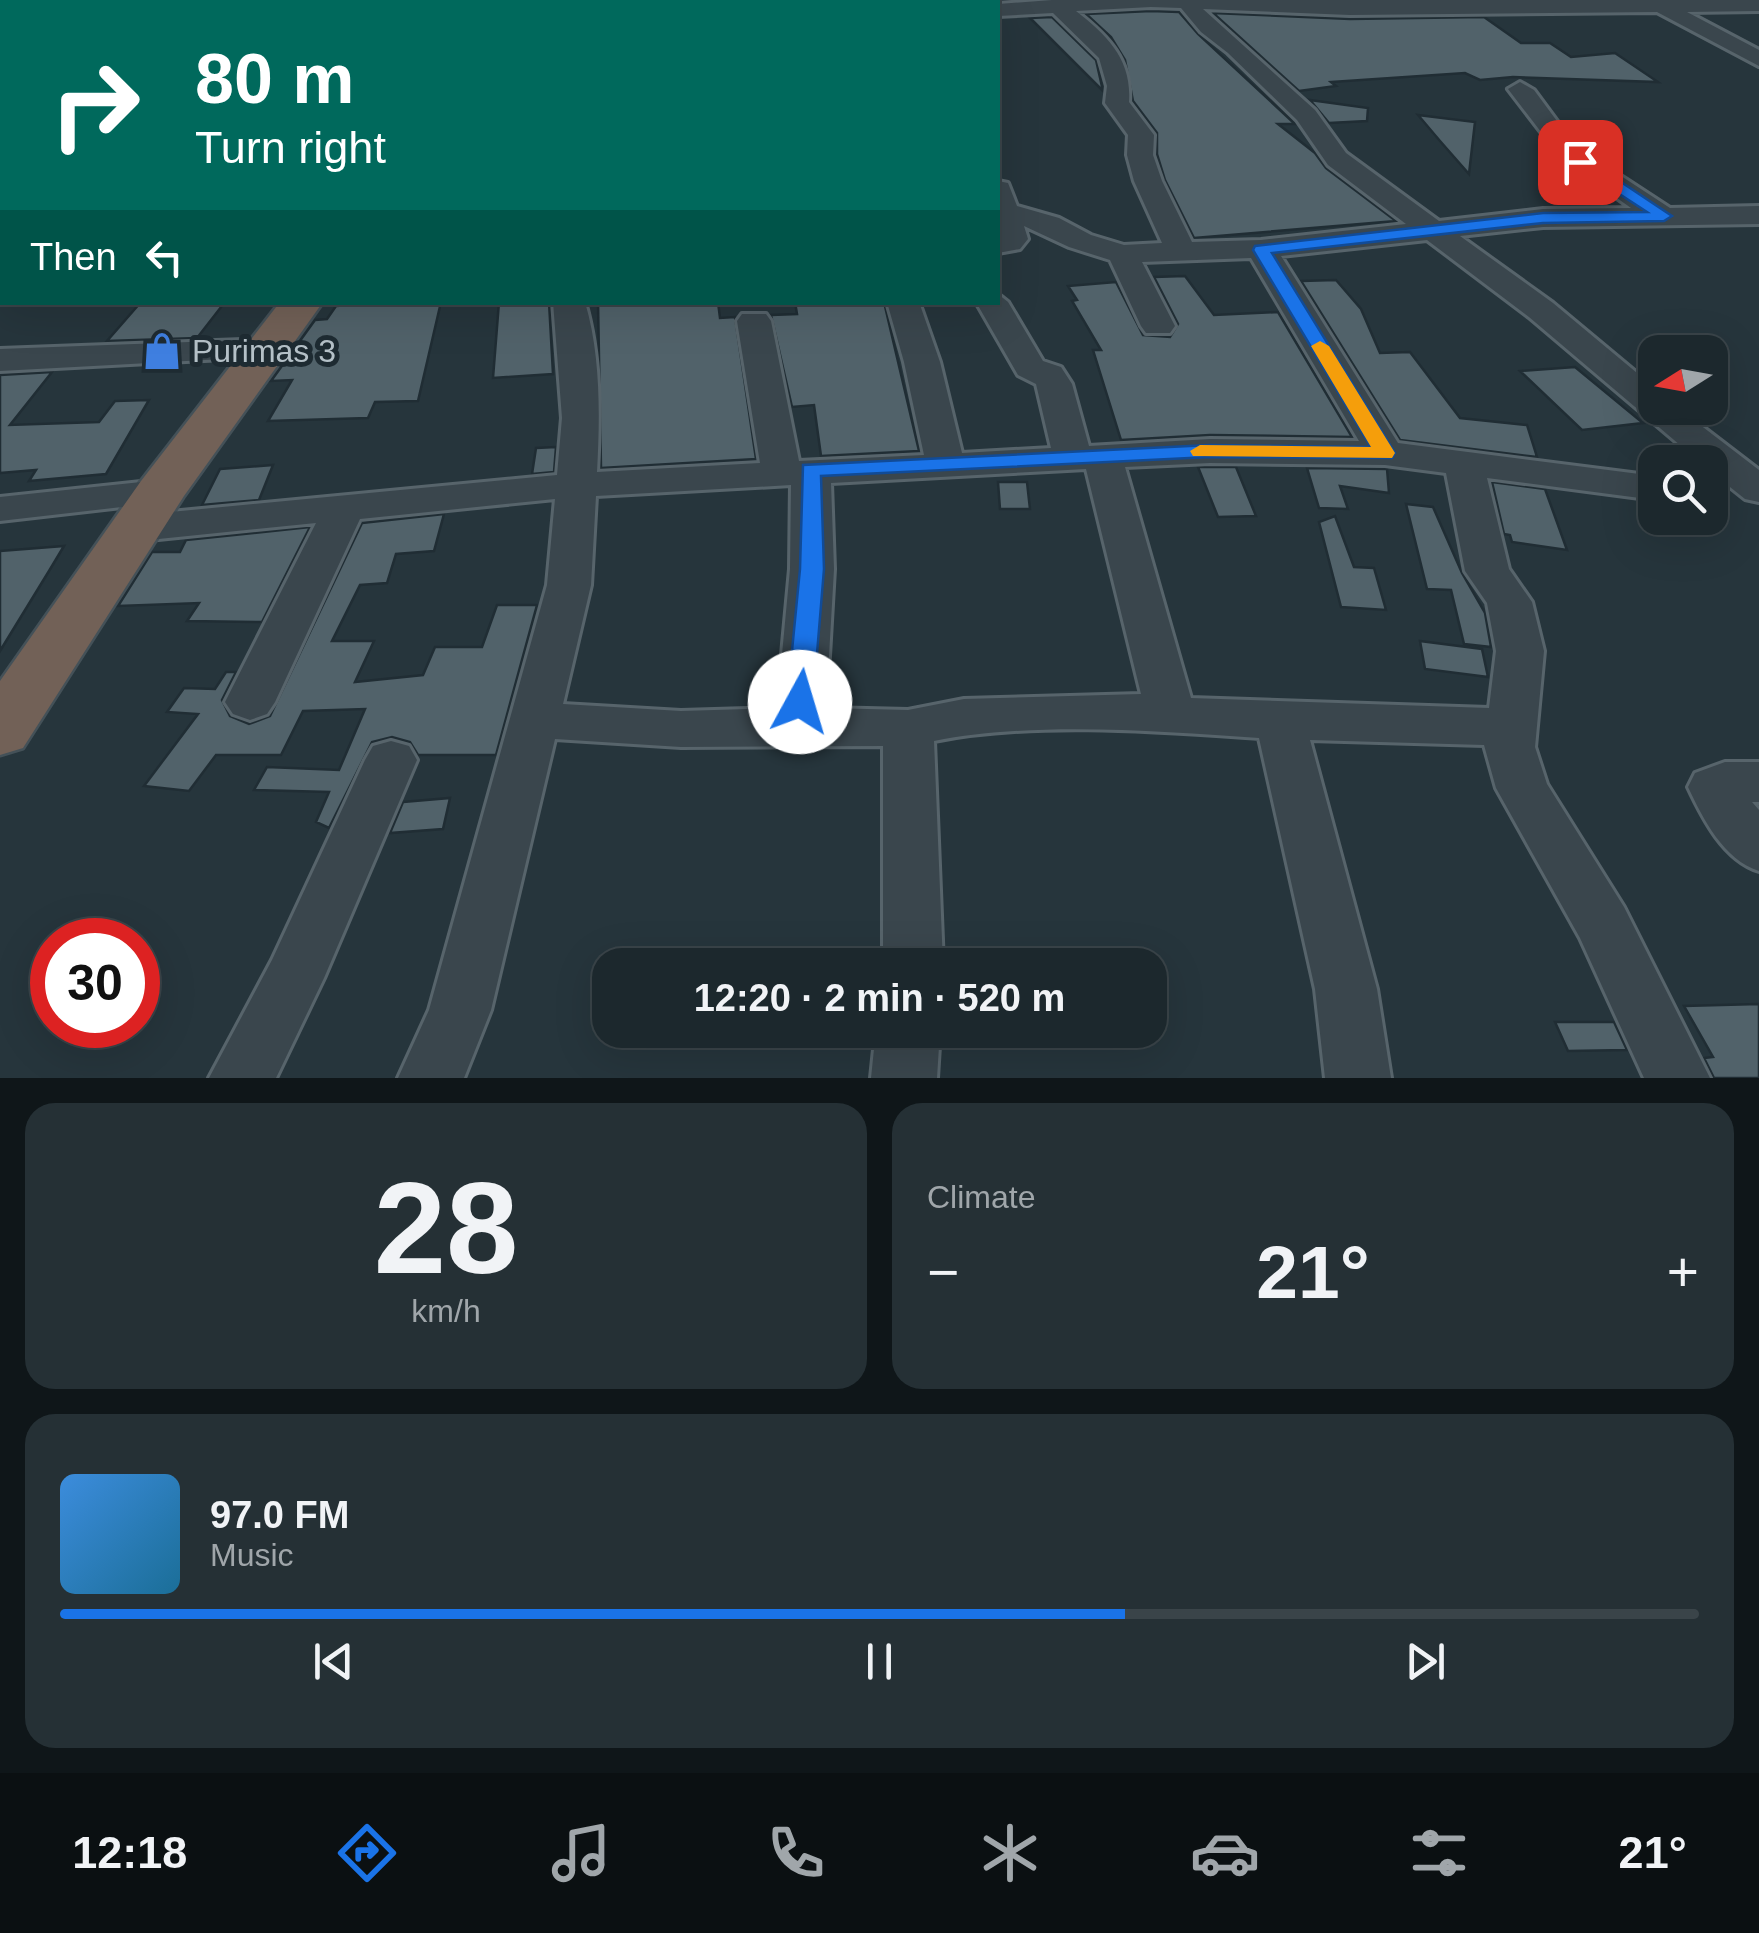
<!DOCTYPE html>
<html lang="en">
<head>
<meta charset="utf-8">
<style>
  body { margin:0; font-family:Helvetica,sans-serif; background:#253035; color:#f1f3f6; height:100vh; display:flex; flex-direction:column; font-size:38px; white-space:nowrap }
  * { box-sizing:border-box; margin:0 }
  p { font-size:32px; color:#a0a6aa }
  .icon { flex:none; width:55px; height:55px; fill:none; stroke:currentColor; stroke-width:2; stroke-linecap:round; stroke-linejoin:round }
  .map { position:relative; height:1078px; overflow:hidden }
  .drawer { display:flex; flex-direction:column; gap:25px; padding:25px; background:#0f1619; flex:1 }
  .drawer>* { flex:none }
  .guide { position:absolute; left:0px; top:0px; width:1000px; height:305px; box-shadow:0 10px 40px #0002,0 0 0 2px #3a4449; background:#00695c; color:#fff; overflow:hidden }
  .needle { width:65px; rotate:259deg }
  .controls { position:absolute; left:1638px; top:335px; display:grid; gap:20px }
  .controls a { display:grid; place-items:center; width:90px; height:90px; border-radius:20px; background:#1c282d; box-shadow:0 10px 40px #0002,0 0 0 2px #3a4449; font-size:50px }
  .speed { position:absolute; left:30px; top:918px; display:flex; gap:20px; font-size:50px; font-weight:700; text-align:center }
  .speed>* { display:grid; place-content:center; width:130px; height:130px; border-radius:50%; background:#1c282d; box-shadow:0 10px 40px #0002,0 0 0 2px #3a4449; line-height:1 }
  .speed .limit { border:15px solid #d22; background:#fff; color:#111 }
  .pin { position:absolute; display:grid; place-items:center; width:85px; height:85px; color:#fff; margin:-42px; border-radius:20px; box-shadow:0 5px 15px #0006 }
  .me { position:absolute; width:110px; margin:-55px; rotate:6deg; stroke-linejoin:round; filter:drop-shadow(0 0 8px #0008) }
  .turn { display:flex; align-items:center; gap:35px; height:210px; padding:0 30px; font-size:45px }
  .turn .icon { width:130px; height:130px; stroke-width:2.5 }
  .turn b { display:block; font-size:70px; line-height:85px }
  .then { display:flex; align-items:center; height:95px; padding:0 30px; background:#0003; gap:20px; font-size:38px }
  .big { font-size:75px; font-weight:800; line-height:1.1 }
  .drawer .widget { flex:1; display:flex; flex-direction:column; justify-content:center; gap:15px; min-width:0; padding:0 35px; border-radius:30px; background:#253035 }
  .drawer .dial { align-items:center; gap:0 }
  .dial b { font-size:130px; line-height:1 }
  .song { display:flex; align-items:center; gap:30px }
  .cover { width:120px; height:120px; border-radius:15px; background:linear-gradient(135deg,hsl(210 70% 55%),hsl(200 70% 35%)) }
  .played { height:10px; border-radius:5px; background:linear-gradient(90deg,#1a73e8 65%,#3a4449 65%) }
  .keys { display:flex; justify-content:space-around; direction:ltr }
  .heat { display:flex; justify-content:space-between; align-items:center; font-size:55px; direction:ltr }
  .drawer .tiles { flex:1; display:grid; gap:25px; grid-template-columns:1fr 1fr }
  .widget:last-child { grid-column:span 2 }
  .trip { position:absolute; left:592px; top:948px; width:575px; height:100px; border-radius:30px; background:#1c282d; box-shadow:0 10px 40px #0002,0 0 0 2px #3a4449; font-weight:800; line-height:100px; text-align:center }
  .tabs { display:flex; height:160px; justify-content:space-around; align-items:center; background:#0b1012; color:#a0a6aa }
  .tabs .icon { width:70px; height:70px }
  .tabs .selected { color:#1a73e8 }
  .tabs b { font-size:45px; color:#f1f3f6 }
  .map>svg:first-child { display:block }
</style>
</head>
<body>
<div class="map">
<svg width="1759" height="1078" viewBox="0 0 1759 1078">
  <rect width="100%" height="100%" fill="#26353c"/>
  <!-- building -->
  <g fill="#51626a" stroke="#202d34" stroke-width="2.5">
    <path d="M 1151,11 L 1179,12 L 1198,34 L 1295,124 L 1278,124 L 1315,153 L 1326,168 L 1396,221 L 1194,238 L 1165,180 L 1157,154 L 1157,133 L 1133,101 L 1125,60 L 1111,37 L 1086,14 Z"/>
    <path d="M 1213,13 L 1350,19 L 1484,17 L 1521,43 L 1550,43 L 1571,57 L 1615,53 L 1658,82 L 1513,77 L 1480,80 L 1465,73 L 1331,82 L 1336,86 L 1299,91 Z"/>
    <path d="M 1052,17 L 1096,60 L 1103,91 L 1030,18 Z"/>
    <path d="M 1310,100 L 1368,108 L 1367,121 L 1329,123 Z"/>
    <path d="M 1418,115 L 1475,122 L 1469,174 L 1440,141 Z"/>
    <path d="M 1185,276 L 1214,315 L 1278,312 L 1352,437 L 1210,435 L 1121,440 L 1093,350 L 1101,350 L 1072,301 L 1077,300 L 1068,286 L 1116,282 L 1143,335 L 1170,337 L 1178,324 L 1154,277 Z"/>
    <path d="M 1336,280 L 1361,309 L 1380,353 L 1410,352 L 1460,418 L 1527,425 L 1537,457 L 1400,440 L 1301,281 Z"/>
    <path d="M 141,302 L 225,302 L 197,338 L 107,341 Z"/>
    <path d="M 398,302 L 441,302 L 418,401 L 375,402 L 368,418 L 268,421 L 292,380 L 271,381 L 315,320 L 327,319 L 336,306 Z"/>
    <path d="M 499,302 L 549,302 L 553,374 L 493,378 Z"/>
    <path d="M 598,302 L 718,302 L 720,318 L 735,317 L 756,459 L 601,468 Z"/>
    <path d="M 795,302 L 884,302 L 919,451 L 821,456 L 814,405 L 792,407 L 771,315 L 797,314 Z"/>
    <path d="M 1575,367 L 1643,423 L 1582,430 L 1520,371 Z"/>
    <path d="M 52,372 L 10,425 L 99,422 L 115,401 L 149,400 L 106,474 L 29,481 L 36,470 L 0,473 L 0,375 Z"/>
    <path d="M 556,447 L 554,472 L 532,474 L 536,448 Z"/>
    <path d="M 273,465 L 259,500 L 202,505 L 220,469 Z"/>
    <path d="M 1198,467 L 1236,467 L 1256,516 L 1218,517 Z"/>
    <path d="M 1307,468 L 1387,469 L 1389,493 L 1340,486 L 1348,509 L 1319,508 Z"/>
    <path d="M 998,482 L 1027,482 L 1030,509 L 1000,509 Z"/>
    <path d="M 1492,482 L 1545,489 L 1567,550 L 1512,542 L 1510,535 L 1504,534 Z"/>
    <path d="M 1406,504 L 1433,507 L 1462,573 L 1485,613 L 1491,647 L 1464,644 L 1451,590 L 1427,589 Z"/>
    <path d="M 444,514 L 434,551 L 396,554 L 387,583 L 360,585 L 332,641 L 374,641 L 355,682 L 423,675 L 435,647 L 482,647 L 497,605 L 537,605 L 496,755 L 418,755 L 410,742 L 392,737 L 372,742 L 329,828 L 316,822 L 329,792 L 254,790 L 267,767 L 339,770 L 365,709 L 303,711 L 281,755 L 216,755 L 189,791 L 144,786 L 198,714 L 167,712 L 184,688 L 215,689 L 226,672 L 236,672 L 222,700 L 230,716 L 249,724 L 270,716 L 362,523 Z"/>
    <path d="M 1335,516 L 1354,567 L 1374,568 L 1386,610 L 1341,607 L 1319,522 Z"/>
    <path d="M 310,527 L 262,622 L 187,621 L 199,603 L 118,606 L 152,552 L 180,552 L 186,540 Z"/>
    <path d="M 64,546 L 49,571 L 0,651 L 0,551 Z"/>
    <path d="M 1420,641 L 1482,649 L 1488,677 L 1425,669 Z"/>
    <path d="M 450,798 L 443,829 L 390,833 L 403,802 Z"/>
    <path d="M 1759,1004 L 1759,1078 L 1714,1078 L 1704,1058 L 1713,1057 L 1684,1006 Z"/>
    <path d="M 1555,1022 L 1614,1022 L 1627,1050 L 1568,1051 Z"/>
  </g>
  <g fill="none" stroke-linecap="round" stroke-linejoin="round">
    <!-- minor casing -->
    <g stroke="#57646b" stroke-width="6">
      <g id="minor">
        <path d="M 1052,0 L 1759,0 L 1759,11 L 1687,12 L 1759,50 L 1759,66 L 1657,12 L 1350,15 L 1203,9 L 1315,110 L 1346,153 L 1439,221 L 1543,209 L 1631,208 L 1561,158 L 1508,89 L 1520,82 L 1534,90 L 1568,136 L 1592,157 L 1670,208 L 1759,206 L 1759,224 L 1543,227 L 1460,236 L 1553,303 L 1655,388 L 1655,408 L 1678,408 L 1759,470 L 1759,502 L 1745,499 L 1710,471 L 1710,462 L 1700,462 L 1529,317 L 1427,240 L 1281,256 L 1398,443 L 1655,476 L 1655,500 L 1487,478 L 1509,569 L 1532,602 L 1544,651 L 1535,747 L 1547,784 L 1624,907 L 1710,1078 L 1644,1078 L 1580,938 L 1496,788 L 1484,745 L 1310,740 L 1377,989 L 1391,1078 L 1325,1078 L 1315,989 L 1259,738 C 1158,731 1033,721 934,741 L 943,965 L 883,965 L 883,746 L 681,747 L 555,739 L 491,1010 L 464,1078 L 398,1078 L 429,1010 L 547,585 L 555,499 L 360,519 L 275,702 L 267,714 L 250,720 L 233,714 L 225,702 L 316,523 L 139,541 L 124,537 L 118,528 L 124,519 L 139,515 L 557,475 L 562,418 L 553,302 L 585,302 C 601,356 600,417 597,472 L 760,463 L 737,321 L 742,314 L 766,314 L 771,321 L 799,461 L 924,455 L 904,362 L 887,302 L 919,302 L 940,362 L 962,453 L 1051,448 L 1036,384 L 1018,375 L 976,302 L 998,302 L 998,294 L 1008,302 L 1043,361 L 1061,367 L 1072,384 L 1089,446 L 1210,439 L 1359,441 L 1251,258 L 1142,262 L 1175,326 L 1170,333 L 1146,333 L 1141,326 L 1110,260 L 1069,247 L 1024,226 L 1028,239 L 1020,249 L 998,253 L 998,181 L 1008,183 L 1017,206 L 1059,218 L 1091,235 L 1124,245 L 1162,243 L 1134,181 L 1127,155 L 1128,135 L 1105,103 L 1107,86 L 1099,58 L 1053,13 L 998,16 L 998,4 ZM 1151,7 L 1181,8 L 1201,32 L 1228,53 L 1297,120 L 1328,165 L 1406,224 L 1261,240 L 1192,242 L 1162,181 L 1153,155 L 1154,135 L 1129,102 C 1132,60 1108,36 1076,11 ZM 1210,463 L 1385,465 L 1446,473 L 1465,571 L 1487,603 L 1496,651 L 1489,708 L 1191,698 L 1125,467 ZM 1086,469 L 1141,694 L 964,699 L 908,710 L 826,708 L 834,569 L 831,483 ZM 791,485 L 790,569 L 777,708 L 681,711 L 563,704 L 591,585 L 596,496 Z"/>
        <path d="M 2,115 L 2,131 L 0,132 L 0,116 Z"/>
        <path d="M 2,148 L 2,165 L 0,166 L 0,149 Z"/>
        <path d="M 2,193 L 2,212 L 0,213 L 0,194 Z"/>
        <path d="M 269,339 L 281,342 L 286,349 L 281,356 L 0,371 L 0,349 Z"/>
        <path d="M 160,480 L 174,483 L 180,492 L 174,501 L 0,521 L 0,497 Z"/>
        <path d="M 391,741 L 409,746 L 417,760 L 324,978 L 276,1078 L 209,1078 L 272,960 L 365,760 L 373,746 Z"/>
        <path d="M 1725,762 L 1759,762 L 1759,802 L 1752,802 L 1759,810 L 1759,871 C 1724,860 1703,819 1688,787 L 1695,773 Z"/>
        <path d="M 876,1030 L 940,1030 L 937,1078 L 871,1078 Z"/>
      </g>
    </g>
    <!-- highway casing -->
    <g stroke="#445158" stroke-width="5">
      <path id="highway" d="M 280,302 L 323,302 L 184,496 L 23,748 L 0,755 L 0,681 L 141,481 Z"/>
    </g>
    <!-- minor -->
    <use href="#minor" fill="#3a464d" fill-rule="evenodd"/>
    <!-- highway -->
    <use href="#highway" fill="#726157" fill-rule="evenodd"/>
  </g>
  <!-- route -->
  <path fill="#1a73e8" stroke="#114b97" stroke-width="2.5" d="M 1575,158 L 1585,158 L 1672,216 L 1664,221 L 1543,223 L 1272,253 L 1395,453 L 1392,458 L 1210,457 L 821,476 L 824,569 L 813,702 L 810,709 L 791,709 L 787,702 L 800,569 L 803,465 L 1210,445 L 1371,447 L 1253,250 L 1255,246 L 1543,213 L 1647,212 L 1575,165 Z"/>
  <!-- slow -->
  <path fill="#f59e0b" d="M 1320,341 L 1329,346 L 1395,453 L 1392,458 L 1193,456 L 1190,451 L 1200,445 L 1371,447 L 1311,346 Z"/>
  <!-- icons -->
  <defs>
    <g id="shop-bare" transform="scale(3)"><path d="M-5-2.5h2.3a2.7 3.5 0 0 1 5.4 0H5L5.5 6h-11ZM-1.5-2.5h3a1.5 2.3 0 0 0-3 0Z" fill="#3f7fe0" stroke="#1e2b32" stroke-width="2.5" paint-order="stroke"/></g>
  </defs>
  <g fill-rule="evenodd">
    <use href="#shop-bare" x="162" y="351"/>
  </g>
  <g text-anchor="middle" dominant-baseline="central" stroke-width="10" stroke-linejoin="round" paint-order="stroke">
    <!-- poi labels -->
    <g font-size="32" fill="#b5c1c8" stroke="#1e2b32" text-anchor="start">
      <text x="192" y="351">Purimas 3</text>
    </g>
  </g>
</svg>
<div class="controls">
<a><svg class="needle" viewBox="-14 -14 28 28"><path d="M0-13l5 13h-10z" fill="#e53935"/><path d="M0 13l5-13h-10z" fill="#a0a6aa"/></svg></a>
<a><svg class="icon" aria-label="search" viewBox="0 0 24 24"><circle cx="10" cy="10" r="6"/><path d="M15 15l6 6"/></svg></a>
</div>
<div class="speed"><div class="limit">30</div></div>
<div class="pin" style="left:1580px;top:162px;background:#d93025"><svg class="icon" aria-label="arrive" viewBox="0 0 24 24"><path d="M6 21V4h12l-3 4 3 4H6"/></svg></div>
<svg class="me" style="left:800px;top:702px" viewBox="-20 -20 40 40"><circle r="19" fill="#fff"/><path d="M0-13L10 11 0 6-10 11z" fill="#1a73e8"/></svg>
<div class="trip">12:20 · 2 min · 520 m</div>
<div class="guide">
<div class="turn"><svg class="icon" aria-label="right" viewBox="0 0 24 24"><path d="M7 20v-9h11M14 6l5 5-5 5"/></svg><div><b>80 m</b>Turn right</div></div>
<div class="then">Then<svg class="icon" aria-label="left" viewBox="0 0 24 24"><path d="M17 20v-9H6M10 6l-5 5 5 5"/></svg></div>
</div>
</div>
<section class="drawer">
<div class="tiles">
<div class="widget dial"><b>28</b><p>km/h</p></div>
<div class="widget"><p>Climate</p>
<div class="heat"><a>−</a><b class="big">21°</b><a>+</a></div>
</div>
<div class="widget">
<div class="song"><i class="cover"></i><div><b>97.0 FM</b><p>Music</p></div></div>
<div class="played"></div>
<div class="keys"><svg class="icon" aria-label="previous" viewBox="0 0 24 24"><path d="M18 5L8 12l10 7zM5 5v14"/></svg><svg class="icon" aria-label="pause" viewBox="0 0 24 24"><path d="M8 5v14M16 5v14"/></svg><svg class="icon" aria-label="next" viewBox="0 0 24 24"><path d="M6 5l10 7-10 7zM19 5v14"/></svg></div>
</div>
</div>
</section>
<nav class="tabs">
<b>12:18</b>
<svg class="icon selected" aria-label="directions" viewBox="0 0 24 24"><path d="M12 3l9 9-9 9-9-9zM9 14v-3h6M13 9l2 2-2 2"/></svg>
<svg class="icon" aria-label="music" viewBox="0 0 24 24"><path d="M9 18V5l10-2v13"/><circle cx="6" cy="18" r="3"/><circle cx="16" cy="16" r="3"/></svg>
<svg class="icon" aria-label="phone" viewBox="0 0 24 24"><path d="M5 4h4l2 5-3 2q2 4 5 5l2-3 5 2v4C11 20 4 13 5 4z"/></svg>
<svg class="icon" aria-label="climate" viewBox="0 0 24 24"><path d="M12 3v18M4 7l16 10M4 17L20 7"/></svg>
<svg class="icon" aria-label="car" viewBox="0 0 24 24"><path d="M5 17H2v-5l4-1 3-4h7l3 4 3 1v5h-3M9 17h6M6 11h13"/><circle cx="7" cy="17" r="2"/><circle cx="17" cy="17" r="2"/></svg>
<svg class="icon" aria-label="filters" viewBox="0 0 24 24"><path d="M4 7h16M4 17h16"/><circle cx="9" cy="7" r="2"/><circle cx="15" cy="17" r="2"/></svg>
<b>21°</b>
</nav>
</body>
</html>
